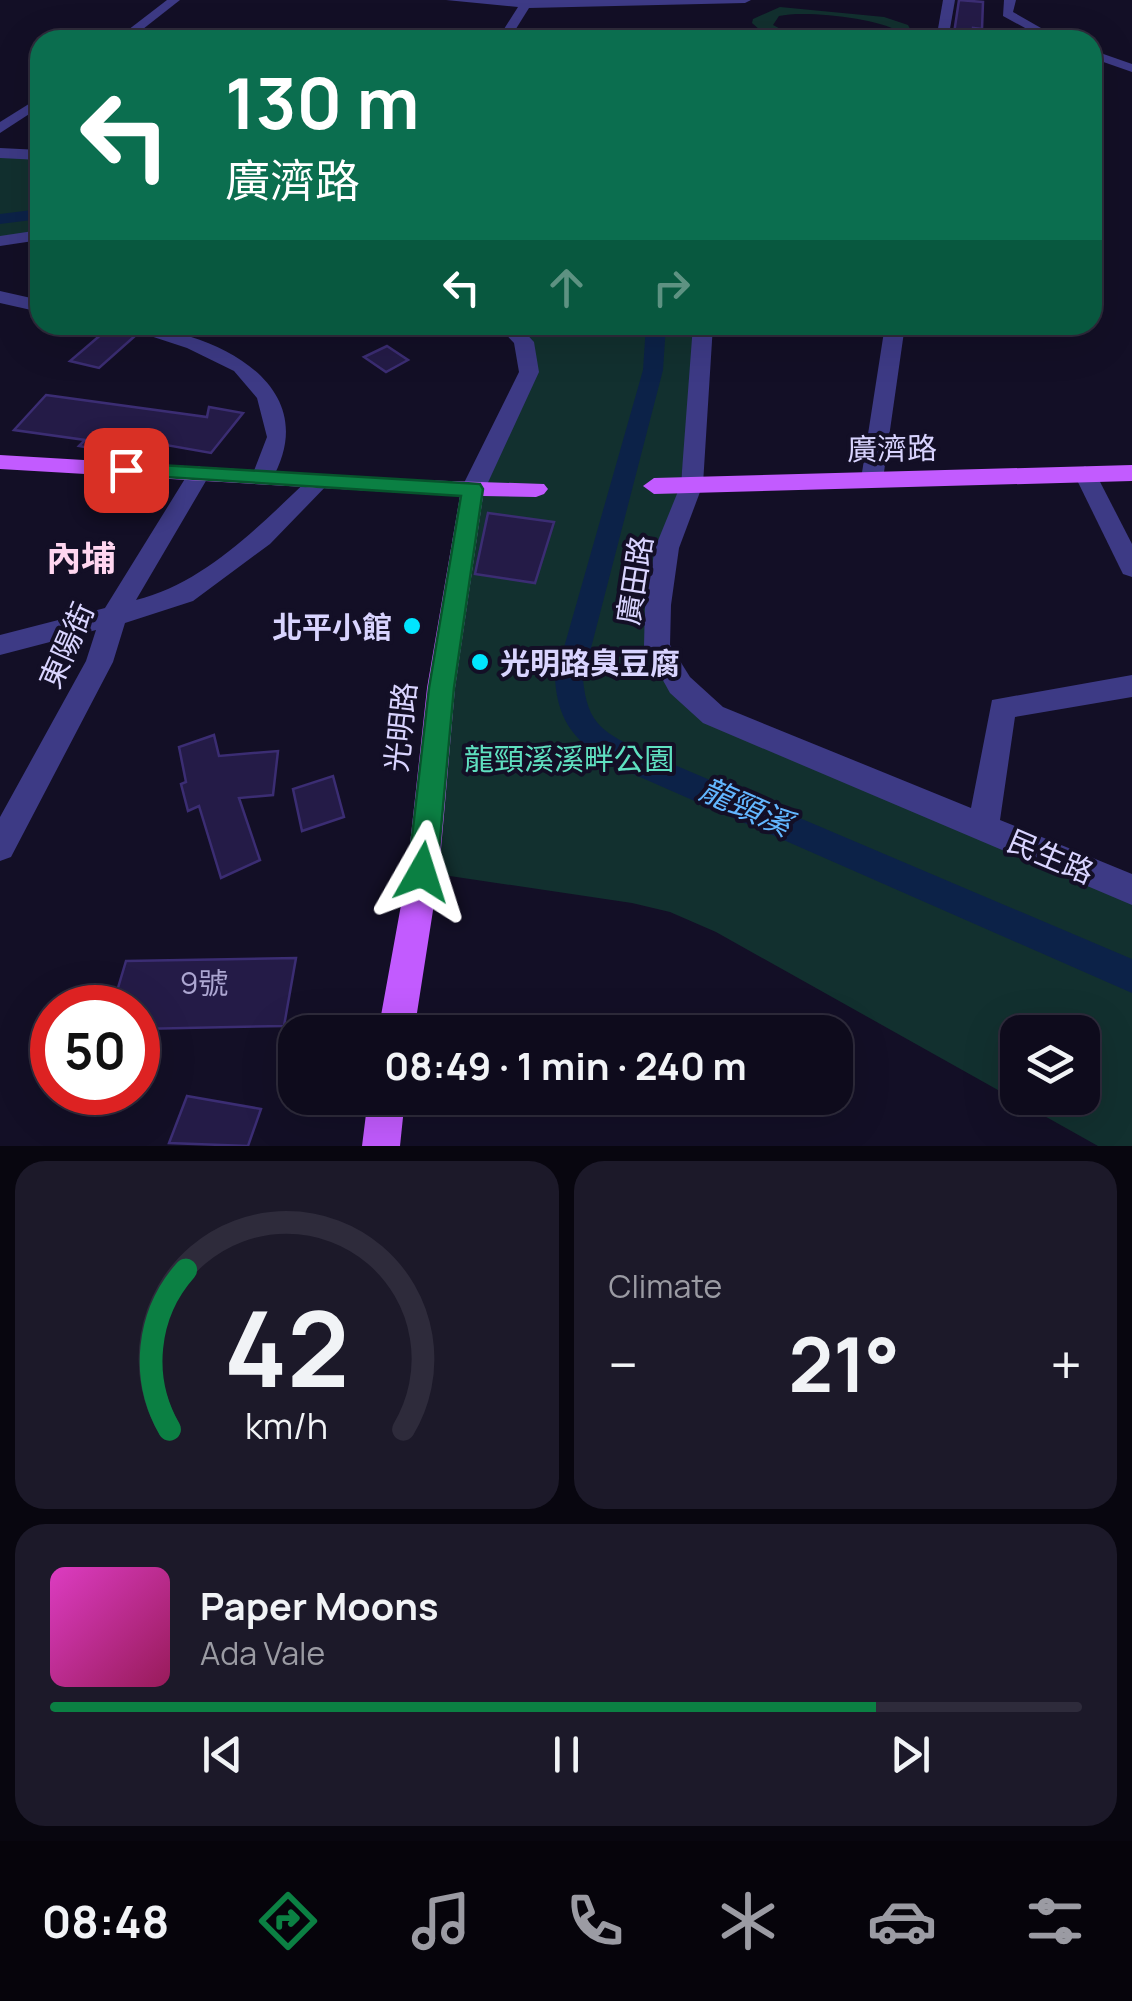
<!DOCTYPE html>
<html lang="en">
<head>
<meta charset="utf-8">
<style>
  body { margin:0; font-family:Manrope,"Noto Sans TC",sans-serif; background:#1c1929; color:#f1f3f6; height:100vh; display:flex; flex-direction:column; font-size:38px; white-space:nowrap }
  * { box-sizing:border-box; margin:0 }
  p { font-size:32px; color:#9b9ba3 }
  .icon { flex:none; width:55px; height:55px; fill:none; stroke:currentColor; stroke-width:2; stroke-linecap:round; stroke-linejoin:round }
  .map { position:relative; height:1146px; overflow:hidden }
  .side { display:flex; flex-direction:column; gap:15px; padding:15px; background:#08060f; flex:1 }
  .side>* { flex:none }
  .guide { position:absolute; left:30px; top:30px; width:1072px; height:305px; border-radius:30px; box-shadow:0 10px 40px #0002,0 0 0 2px #2e2b3b; background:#0b6e4f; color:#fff; overflow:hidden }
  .fabs { position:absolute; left:1000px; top:1015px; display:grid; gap:20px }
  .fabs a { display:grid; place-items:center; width:100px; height:100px; border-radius:20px; background:#0e0b1c; box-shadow:0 10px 40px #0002,0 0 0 2px #2e2b3b; font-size:50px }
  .speed { position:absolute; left:30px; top:985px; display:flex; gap:20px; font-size:50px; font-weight:700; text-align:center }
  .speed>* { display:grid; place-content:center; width:130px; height:130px; border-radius:50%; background:#0e0b1c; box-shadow:0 10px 40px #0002,0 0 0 2px #2e2b3b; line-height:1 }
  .speed .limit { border:15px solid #d22; background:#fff; color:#111 }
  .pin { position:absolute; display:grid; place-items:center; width:85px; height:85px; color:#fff; margin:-42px; border-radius:20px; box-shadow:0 5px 15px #0006 }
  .me { position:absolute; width:110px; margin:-55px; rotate:6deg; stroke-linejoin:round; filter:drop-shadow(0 0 8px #0008) }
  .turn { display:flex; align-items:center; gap:35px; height:210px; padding:0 30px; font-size:45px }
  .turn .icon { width:130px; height:130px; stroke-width:2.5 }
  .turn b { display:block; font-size:70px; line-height:85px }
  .lanes { display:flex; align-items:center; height:95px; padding:0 30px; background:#0003; justify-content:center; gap:50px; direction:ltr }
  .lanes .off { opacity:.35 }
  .big { font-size:75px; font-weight:700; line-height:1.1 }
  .side .widget { flex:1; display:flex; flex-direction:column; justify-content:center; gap:15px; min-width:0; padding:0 35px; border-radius:30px; background:#1c1929 }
  .side .dial { align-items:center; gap:0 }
  .dial svg { height:260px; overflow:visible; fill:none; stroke:#2e2b3b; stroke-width:7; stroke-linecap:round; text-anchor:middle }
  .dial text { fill:#f1f3f6; stroke:none }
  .song { display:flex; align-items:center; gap:30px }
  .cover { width:120px; height:120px; border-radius:15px; background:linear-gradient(135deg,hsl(310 70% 55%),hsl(330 70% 35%)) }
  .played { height:10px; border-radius:5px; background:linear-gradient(90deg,#0b8043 80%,#2e2b3b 80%) }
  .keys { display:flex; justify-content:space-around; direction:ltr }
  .heat { display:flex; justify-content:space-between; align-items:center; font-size:55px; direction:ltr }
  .side .tiles { flex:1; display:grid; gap:15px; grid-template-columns:1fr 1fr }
  .widget:last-child { grid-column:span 2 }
  .trip { position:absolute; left:278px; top:1015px; width:575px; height:100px; border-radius:30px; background:#0e0b1c; box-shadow:0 10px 40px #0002,0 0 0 2px #2e2b3b; font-weight:700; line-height:100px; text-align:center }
  .tabs { display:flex; height:160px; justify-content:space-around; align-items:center; background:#06040b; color:#9b9ba3 }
  .tabs .icon { width:70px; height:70px }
  .tabs .on { color:#0b8043 }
  .tabs b { font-size:45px; color:#f1f3f6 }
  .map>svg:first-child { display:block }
</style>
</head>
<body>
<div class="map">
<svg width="1132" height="1146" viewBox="0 0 1132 1146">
  <rect width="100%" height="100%" fill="#130f26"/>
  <!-- green -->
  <g fill="#12302f" fill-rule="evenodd">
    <path d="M 780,7 L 884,17 L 908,25 L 915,38 L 892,40 L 898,31 C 877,18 804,10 779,16 L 773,25 L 790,34 L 842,40 L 734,33 L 736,28 L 760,30 L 752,23 L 753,19 Z"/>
    <path d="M 0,153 L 40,155 L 40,235 L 0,241 Z"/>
    <path d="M 507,325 L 703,325 L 657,646 L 713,715 L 1132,890 L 1132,1146 L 1098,1146 L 716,932 L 670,912 L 632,903 L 423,872 L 466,491 L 529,372 ZM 1018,1032 L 1082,1032 L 1082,1098 L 1018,1098 Z"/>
  </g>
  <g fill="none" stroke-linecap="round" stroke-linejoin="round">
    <!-- canal -->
    <g fill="#0c2248" fill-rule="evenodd">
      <path d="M 40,209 L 40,219 L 0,224 L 0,214 Z"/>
      <path d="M 646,325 L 666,325 L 663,370 L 583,679 C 587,726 605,733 644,752 L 1132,959 L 1132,993 L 624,770 C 582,748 558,728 555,679 L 643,370 Z"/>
    </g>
  </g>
  <!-- building -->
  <g fill="#241b47" stroke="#3b2d73" stroke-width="2.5">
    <path d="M 959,0 L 983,2 L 982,29 L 973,28 L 972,40 L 953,40 Z"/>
    <path d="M 110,327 L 136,335 L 99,368 L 70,361 Z"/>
    <path d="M 387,346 L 408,360 L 386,372 L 364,357 Z"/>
    <path d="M 46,395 L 207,417 L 209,407 L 243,413 L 211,453 L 155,443 L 147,453 L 103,446 L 100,450 L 79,446 L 85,440 L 14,430 Z"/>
    <path d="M 488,513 L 554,522 L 535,583 L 475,574 Z"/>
    <path d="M 214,735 L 219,756 L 278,751 L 273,795 L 239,798 L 260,860 L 221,878 L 199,806 L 188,811 L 181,784 L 186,782 L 179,747 Z"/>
    <path d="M 333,776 L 344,817 L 302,831 L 293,789 Z"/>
    <path d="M 296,958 L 284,1026 L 138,1029 L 138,1008 L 112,1008 L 126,961 Z"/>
    <path d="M 187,1096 L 261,1109 L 248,1146 L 169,1143 Z"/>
  </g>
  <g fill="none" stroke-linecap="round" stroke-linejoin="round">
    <!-- minor -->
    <g fill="#3d3a85" fill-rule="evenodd">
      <path d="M 167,0 L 180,0 L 129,40 L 115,40 Z"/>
      <path d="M 446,0 L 751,0 L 745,3 L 529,8 L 509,40 L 497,40 L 518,7 Z"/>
      <path d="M 943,0 L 955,0 L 948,40 L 936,40 Z"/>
      <path d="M 1004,0 L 1016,0 L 1013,12 L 1062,40 L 1047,40 L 1003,16 Z"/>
      <path d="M 1092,50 L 1132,64 L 1132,72 L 1092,58 Z"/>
      <path d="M 40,97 L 40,107 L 0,133 L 0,122 Z"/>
      <path d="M 0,148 L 40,150 L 40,160 L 0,158 Z"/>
      <path d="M 40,230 L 40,240 L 0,246 L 0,236 Z"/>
      <path d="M 0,291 L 40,300 L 40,312 L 0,303 Z"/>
      <path d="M 117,325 C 201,325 330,379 271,481 L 263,484 L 252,476 L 267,437 L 257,398 L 234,371 L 187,348 Z"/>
      <path d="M 497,325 L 518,325 L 534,342 L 539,372 L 485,489 L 473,497 L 461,489 L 519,372 L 514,343 Z"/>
      <path d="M 693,325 L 713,325 L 703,484 L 679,548 L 671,605 L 670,645 L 690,677 L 723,707 L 971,808 L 992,700 L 1132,675 L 1132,697 L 1015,717 L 1000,820 L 1132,874 L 1132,905 L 703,723 L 670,693 L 644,646 L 645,605 L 655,548 L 681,484 Z"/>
      <path d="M 885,325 L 905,325 L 883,479 L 872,487 L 861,479 Z"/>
      <path d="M 199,466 L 210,474 L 136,600 C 206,583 262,523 313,475 L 329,475 L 332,480 L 270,544 L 193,601 L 125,623 L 113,662 L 11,857 L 0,861 L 0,817 L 86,661 L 96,630 L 0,655 L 0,635 L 105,608 L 191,469 Z"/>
      <path d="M 1085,466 L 1096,474 L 1132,544 L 1132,577 L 1123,574 L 1120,568 L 1074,474 Z"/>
    </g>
    <!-- major -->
    <g fill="#c25bff" fill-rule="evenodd">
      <path d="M 0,455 L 418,480 L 544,484 L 548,489 L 544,494 L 536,497 L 483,496 L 455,688 L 439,872 L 414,1032 L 378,1032 L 407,872 L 427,688 L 460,496 L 0,469 Z"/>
      <path d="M 1132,465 L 1132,481 L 654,494 L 643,486 L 654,478 Z"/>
      <path d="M 368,1098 L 405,1098 L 400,1146 L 362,1146 Z"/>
    </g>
  </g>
  <!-- route -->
  <path fill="#0b8043" stroke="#07532c" stroke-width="2.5" d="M 126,463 L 480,484 L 483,489 L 454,688 L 437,872 L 433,882 L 422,886 L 412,882 L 408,872 L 429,688 L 461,496 L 118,474 L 115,470 L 118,465 Z"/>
  <!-- markers -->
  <g fill="#00e5ff" stroke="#130f26" stroke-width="4">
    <circle cx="412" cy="626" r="10"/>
    <circle cx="480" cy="662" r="10"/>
  </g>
  <g text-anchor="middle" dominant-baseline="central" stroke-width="8" stroke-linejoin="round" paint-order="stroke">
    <!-- street labels -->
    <g font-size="30" fill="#d9d4ff" stroke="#130f26">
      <text transform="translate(892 448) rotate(-1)">廣濟路</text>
      <text transform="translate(634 580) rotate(-81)">廣田路</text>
      <text transform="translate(66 645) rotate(-66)">東陽街</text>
      <text transform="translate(400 727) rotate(-84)">光明路</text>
      <text transform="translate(1051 856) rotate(23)">民生路</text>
    </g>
    <!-- poi labels -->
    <g font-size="30" font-weight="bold" fill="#d9d4ff" stroke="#130f26" text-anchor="end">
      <text x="392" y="626">北平小館</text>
      <text x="500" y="662" text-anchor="start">光明路臭豆腐</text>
    </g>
    <!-- park labels -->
    <g font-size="30" fill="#5fe0c0" stroke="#130f26">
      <text x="569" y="758">龍頸溪溪畔公園</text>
    </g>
    <!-- near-number labels -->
    <g font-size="30" fill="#aca6d1">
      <text x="204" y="982">9號</text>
    </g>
    <!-- water labels -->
    <g font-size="32" font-style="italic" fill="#62b6ff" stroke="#130f26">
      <text transform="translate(746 806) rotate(24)">龍頸溪</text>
    </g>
    <!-- quarter labels -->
    <g font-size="35" font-weight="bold" fill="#ffd6f0" stroke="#130f26">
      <text x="81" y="558">內埔</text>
    </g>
  </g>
</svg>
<div class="fabs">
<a><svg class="icon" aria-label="layers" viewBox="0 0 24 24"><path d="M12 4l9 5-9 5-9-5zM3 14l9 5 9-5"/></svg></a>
</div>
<div class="speed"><div class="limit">50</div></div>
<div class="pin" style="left:126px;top:470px;background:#d93025"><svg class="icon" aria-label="arrive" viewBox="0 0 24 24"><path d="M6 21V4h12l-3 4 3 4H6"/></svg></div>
<svg class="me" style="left:422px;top:872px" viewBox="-20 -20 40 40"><path d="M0-17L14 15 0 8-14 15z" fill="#0b8043" stroke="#fff" stroke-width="4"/></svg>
<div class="trip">08:49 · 1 min · 240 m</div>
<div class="guide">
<div class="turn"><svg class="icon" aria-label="left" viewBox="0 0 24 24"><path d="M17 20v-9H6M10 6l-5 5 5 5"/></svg><div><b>130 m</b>廣濟路</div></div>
<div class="lanes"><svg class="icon" aria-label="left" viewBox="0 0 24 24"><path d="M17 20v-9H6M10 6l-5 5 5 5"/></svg><svg class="icon off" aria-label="ahead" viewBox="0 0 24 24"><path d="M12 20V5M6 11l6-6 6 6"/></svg><svg class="icon off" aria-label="right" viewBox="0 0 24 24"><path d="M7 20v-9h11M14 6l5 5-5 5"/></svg></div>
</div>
</div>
<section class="side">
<div class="tiles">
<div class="widget dial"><svg viewBox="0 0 100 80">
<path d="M14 69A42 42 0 1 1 86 69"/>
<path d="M14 69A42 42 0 0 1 19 20" stroke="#0b8043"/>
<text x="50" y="56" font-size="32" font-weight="700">42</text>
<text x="50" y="72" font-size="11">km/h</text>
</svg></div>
<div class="widget"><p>Climate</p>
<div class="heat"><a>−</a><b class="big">21°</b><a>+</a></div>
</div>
<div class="widget">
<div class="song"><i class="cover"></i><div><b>Paper Moons</b><p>Ada Vale</p></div></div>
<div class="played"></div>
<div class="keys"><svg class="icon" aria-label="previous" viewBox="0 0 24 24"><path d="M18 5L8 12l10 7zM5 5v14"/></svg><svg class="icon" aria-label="pause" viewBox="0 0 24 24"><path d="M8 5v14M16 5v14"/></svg><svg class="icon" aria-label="next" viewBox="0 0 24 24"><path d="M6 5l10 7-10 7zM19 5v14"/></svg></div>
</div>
</div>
</section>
<nav class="tabs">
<b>08:48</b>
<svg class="icon on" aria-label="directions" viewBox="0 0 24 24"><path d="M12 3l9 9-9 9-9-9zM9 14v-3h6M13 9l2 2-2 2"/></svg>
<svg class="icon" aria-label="music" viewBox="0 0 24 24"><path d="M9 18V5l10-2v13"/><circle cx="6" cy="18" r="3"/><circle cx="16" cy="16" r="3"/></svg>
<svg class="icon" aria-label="phone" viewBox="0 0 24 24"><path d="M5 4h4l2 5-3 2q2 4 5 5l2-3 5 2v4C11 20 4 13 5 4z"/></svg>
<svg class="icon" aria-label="climate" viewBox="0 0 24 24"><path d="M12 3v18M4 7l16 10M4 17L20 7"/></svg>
<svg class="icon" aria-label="car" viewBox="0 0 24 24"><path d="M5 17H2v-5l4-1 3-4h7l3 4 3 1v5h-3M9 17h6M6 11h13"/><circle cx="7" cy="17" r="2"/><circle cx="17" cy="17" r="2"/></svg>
<svg class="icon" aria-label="filters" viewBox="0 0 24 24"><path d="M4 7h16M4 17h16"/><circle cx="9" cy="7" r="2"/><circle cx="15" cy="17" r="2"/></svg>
</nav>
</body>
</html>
